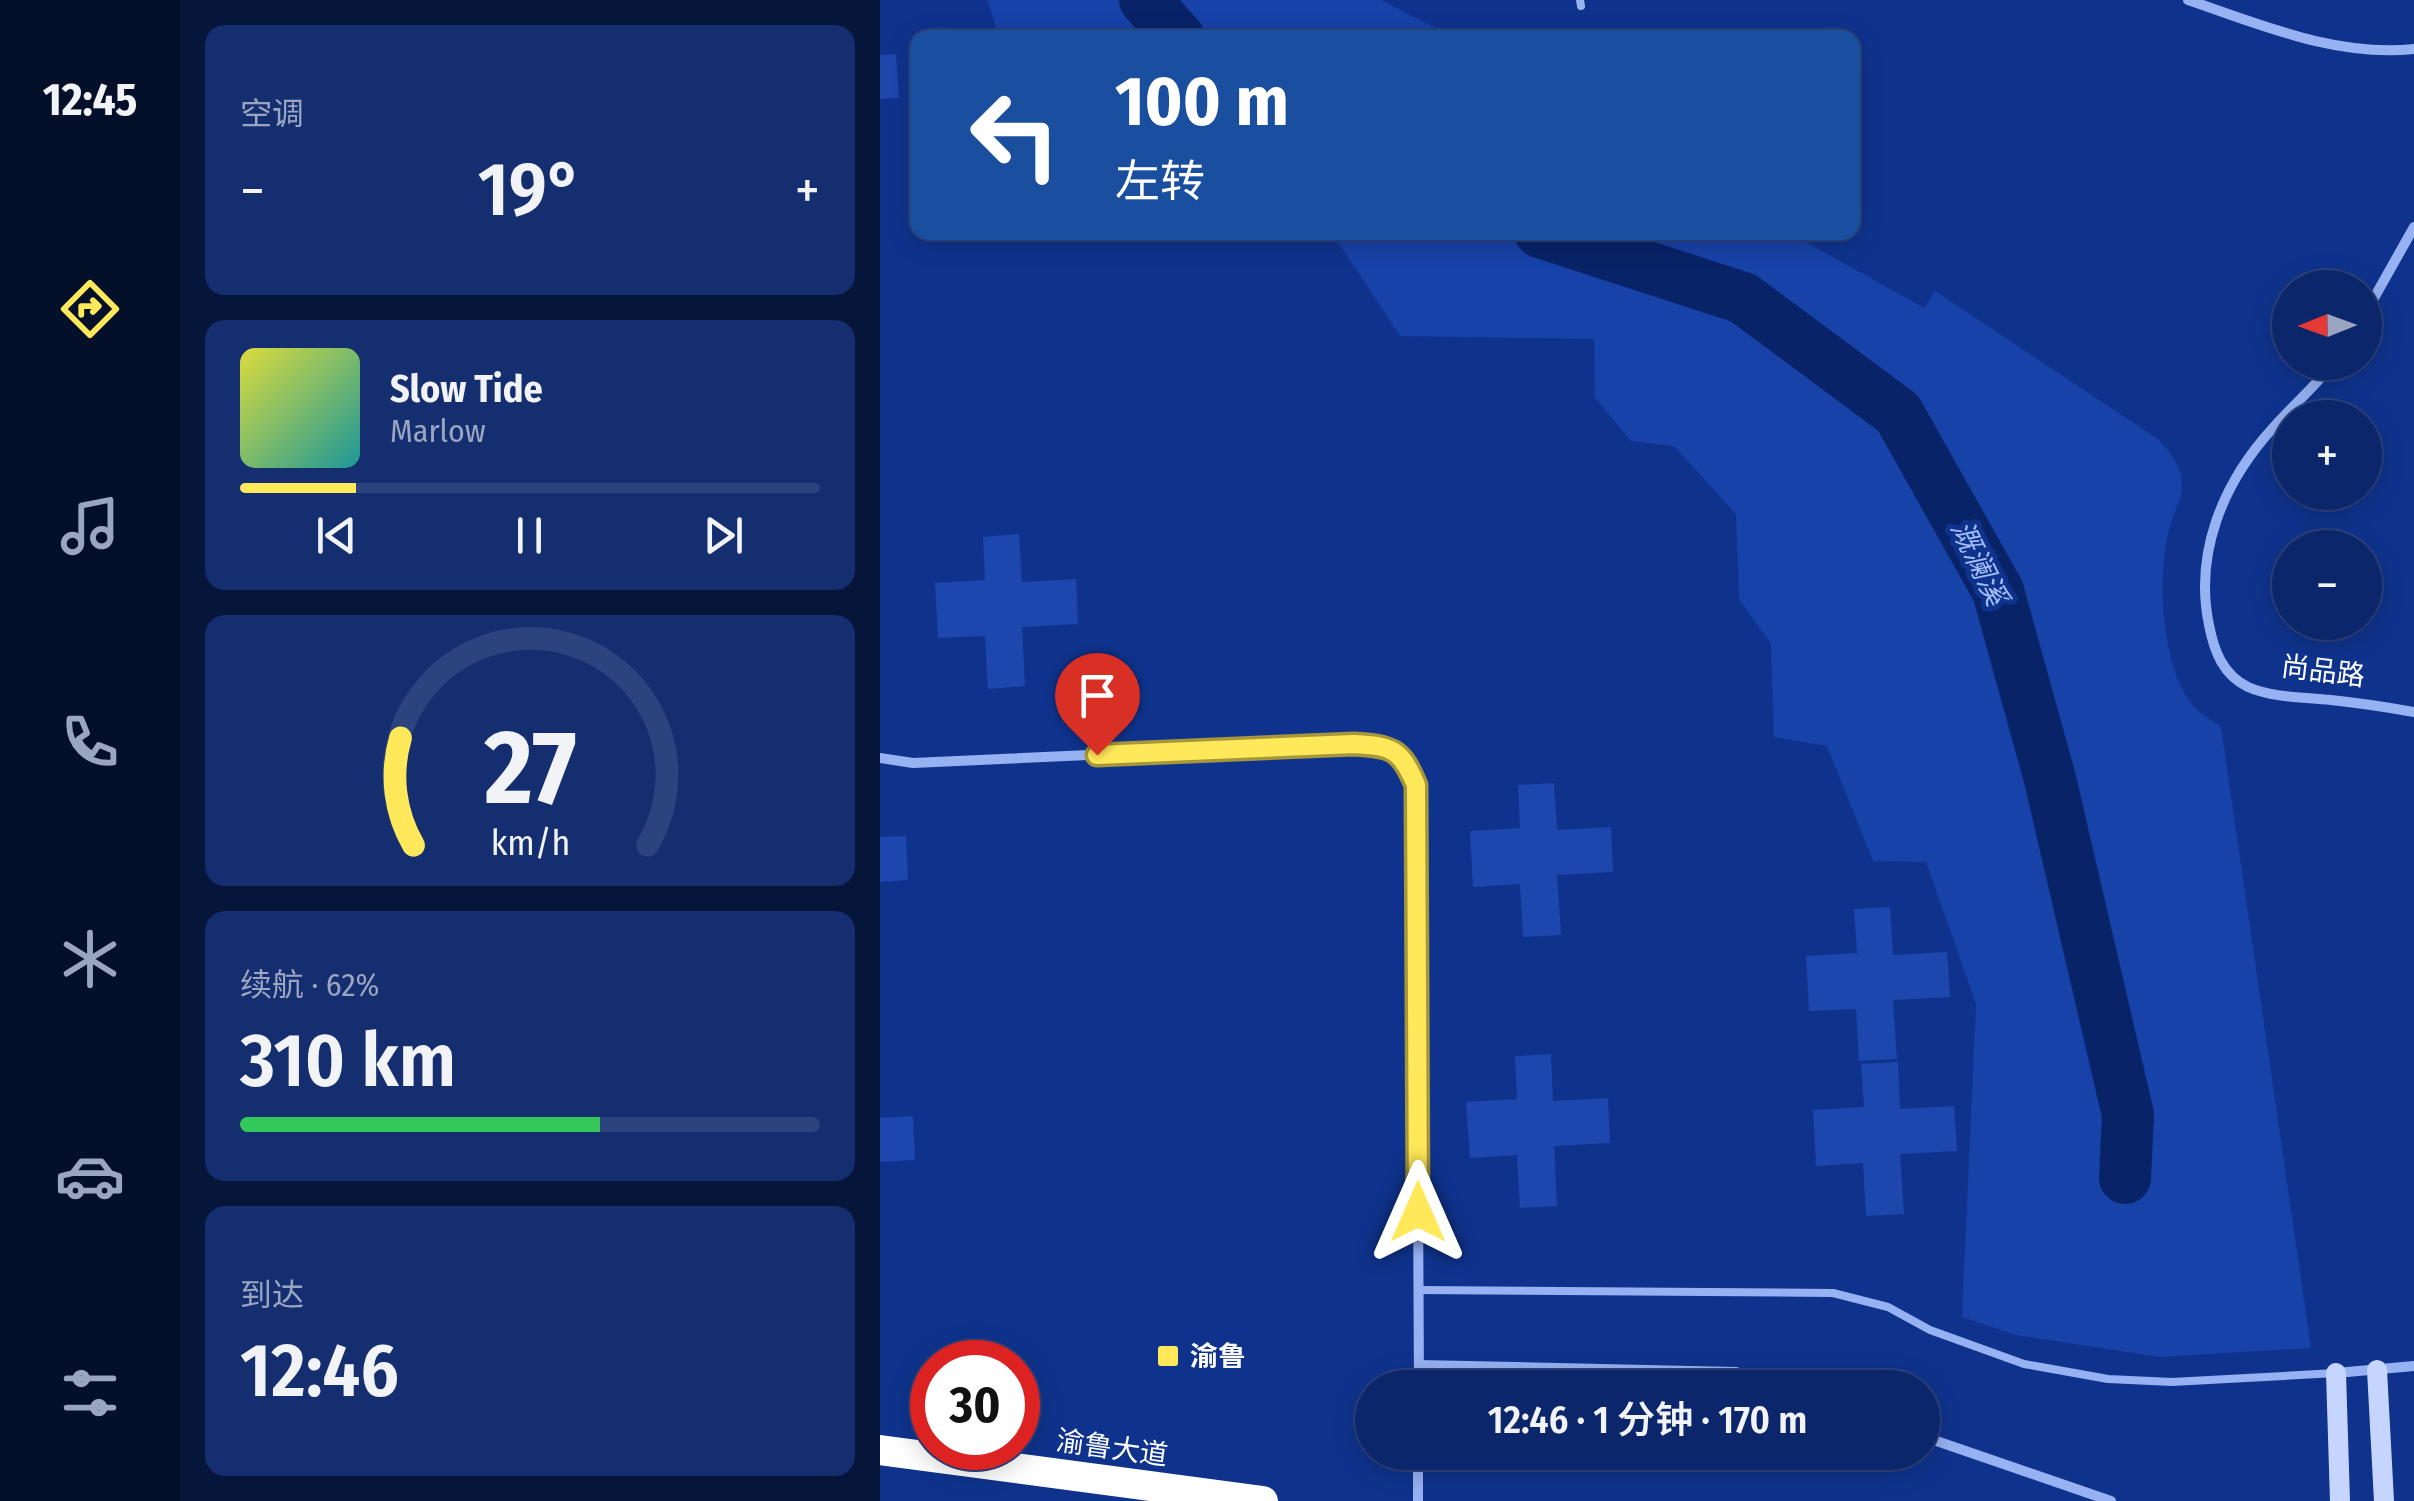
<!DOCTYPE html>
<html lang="zh">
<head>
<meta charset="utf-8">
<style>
  body { margin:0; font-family:"Fira Sans Condensed","Noto Sans SC",sans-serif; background:#142e70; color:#f1f3f6; height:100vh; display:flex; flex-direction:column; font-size:38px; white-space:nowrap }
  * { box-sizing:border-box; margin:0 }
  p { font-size:32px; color:#9aa5c1 }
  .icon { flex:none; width:55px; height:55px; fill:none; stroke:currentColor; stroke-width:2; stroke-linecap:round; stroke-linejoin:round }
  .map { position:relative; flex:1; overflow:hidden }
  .panel { display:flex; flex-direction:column; gap:25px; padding:25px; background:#06153a; width:700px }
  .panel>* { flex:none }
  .hud { position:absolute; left:30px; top:30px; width:950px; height:210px; border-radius:20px; box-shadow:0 5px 25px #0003,0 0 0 2px #2b437e; background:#1a4fa0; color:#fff; overflow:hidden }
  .needle { width:65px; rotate:269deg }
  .controls { position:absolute; left:1392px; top:270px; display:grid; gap:20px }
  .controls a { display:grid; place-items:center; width:110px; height:110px; border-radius:50%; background:#0b266a; box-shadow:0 5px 25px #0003,0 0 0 2px #2b437e; font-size:50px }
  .speed { position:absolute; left:30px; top:1340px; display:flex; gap:20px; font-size:50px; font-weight:700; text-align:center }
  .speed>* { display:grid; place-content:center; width:130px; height:130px; border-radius:50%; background:#0b266a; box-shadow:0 5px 25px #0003,0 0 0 2px #2b437e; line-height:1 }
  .speed .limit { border:15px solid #d22; background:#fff; color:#111 }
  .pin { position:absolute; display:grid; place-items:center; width:85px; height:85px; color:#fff; margin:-102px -42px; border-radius:50% 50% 50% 0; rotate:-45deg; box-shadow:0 0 10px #0007 }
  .pin .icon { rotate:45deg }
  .me { position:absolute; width:110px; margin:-55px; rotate:0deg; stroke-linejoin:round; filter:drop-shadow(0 0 8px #0008) }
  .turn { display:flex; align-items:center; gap:35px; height:210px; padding:0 40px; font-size:45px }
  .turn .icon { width:130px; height:130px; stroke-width:2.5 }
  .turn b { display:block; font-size:70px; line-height:85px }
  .big { font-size:75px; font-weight:600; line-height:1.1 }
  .panel .card { flex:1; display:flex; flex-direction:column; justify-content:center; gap:15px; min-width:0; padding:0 35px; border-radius:20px; background:#142e70 }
  .panel .dial { align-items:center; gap:0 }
  .dial svg { height:260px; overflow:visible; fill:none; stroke:#2b437e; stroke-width:7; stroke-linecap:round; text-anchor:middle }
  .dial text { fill:#f1f3f6; stroke:none }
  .song { display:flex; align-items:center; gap:30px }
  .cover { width:120px; height:120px; border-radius:15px; background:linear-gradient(135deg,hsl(60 70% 55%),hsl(180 70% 35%)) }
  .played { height:10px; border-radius:5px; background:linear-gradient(90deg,#ffe859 20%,#2b437e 20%) }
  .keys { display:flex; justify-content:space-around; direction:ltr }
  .heat { display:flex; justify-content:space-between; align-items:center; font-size:55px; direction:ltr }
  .charge { height:15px; border-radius:8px; background:linear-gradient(90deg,#34c759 62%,#2b437e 0) }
  .trip { position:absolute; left:475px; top:1370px; width:585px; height:100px; border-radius:50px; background:#0b266a; box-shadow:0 5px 25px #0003,0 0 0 2px #2b437e; font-weight:600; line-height:100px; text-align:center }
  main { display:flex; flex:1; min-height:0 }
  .menu { display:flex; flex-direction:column; width:180px; justify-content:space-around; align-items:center; background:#040f2a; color:#9aa5c1 }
  .menu .icon { width:70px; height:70px }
  .menu .selected { color:#ffe859 }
  .menu b { font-size:45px; color:#f1f3f6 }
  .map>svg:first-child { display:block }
</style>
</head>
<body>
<main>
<nav class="menu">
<b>12:45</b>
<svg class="icon selected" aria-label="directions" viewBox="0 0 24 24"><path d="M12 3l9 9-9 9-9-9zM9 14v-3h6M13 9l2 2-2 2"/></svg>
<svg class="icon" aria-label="music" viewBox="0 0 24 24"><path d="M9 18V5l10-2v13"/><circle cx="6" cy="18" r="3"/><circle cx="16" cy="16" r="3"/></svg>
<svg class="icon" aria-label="phone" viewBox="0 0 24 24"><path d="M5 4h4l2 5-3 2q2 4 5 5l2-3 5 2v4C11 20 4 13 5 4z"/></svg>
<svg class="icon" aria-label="climate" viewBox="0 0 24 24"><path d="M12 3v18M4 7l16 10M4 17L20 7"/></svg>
<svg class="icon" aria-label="car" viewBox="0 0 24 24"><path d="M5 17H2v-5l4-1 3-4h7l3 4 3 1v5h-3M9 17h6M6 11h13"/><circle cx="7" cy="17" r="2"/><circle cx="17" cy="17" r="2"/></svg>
<svg class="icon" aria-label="filters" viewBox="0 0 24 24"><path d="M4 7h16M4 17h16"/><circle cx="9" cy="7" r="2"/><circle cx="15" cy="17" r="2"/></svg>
</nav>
<section class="panel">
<div class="card"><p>空调</p>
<div class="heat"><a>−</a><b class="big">19°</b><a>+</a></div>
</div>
<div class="card">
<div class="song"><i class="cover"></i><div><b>Slow Tide</b><p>Marlow</p></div></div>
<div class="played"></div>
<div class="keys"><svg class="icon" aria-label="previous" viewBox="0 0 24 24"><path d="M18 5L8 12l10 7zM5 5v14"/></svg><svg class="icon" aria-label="pause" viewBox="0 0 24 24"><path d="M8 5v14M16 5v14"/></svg><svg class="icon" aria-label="next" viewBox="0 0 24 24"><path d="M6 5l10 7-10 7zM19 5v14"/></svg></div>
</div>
<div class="card dial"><svg viewBox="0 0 100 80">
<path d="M14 69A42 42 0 1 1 86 69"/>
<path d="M14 69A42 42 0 0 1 10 36" stroke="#ffe859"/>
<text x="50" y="56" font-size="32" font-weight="700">27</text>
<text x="50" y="72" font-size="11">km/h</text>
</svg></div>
<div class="card"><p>续航 · 62%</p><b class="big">310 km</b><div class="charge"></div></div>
<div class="card"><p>到达</p><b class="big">12:46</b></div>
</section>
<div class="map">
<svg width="1534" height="1501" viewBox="0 0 1534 1501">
  <rect width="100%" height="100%" fill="#0f338d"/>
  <!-- green -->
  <g fill="#1742a8">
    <path d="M 107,0 L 501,0 L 574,37 L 119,37 Z"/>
    <path d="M 452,233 L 910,233 L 1044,308 L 1055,291 L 1278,439 C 1291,454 1302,465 1302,486 C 1302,500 1292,516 1289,530 C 1277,577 1281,663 1311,703 C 1318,713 1332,720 1341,727 L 1431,1348 L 1280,1357 L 1136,1335 L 1082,1317 L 1096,1004 L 1046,862 L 993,861 L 947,746 L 894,737 L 891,644 L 859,599 L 856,514 L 794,446 L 751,441 L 715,398 L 714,339 L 520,336 Z"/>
  </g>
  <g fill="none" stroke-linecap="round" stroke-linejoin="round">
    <!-- river -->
    <g stroke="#092369" stroke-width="52">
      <path d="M 265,0 L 299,38"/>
      <path d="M 660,232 L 863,298 L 1018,413 L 1118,591 L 1170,779 L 1248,1115 L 1245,1178"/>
    </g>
  </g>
  <!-- building -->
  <g fill="#1d47ad">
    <path d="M 16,54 L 19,98 L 0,99 L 0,55 Z"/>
    <path d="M 139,534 L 142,582 L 196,579 L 198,624 L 142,627 L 145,686 L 108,689 L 105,636 L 58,638 L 55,583 L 105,580 L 103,537 Z"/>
    <path d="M 674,783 L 677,830 L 731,827 L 733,872 L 677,875 L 681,935 L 643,937 L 640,884 L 593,887 L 590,831 L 640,828 L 638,785 Z"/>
    <path d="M 26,836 L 28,880 L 0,882 L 0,837 Z"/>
    <path d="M 1010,907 L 1013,955 L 1067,952 L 1070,997 L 1013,1000 L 1017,1059 L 979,1061 L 976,1009 L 929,1011 L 926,956 L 977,953 L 974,909 Z"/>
    <path d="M 671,1054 L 673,1101 L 728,1098 L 730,1143 L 674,1146 L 677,1206 L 640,1208 L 637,1155 L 590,1158 L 586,1102 L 637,1099 L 635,1056 Z"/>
    <path d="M 1018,1062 L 1020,1109 L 1074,1106 L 1077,1151 L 1020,1154 L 1024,1214 L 986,1216 L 983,1163 L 936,1166 L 933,1110 L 984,1107 L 981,1064 Z"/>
    <path d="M 33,1116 L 35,1160 L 0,1162 L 0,1118 Z"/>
  </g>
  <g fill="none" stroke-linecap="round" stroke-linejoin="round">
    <!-- lane -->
    <g stroke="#97b2f3" stroke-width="8">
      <path d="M 700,0 L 701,6"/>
      <path d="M 538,1290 L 953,1293 L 1008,1307 L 1050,1330 L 1144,1364 L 1228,1379 L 1292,1382 L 1456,1373"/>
    </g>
    <!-- street -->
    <g stroke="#97b2f3" stroke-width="10">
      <path d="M 1308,0 C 1382,25 1455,57 1534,49"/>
      <path d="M 1485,314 L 1534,227"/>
      <path d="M 1454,362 C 1435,387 1412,406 1392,429 C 1343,483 1314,553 1329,625 C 1334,651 1343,675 1368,687 C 1393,698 1424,697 1451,700 C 1479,703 1506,707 1534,712"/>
      <path d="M 0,758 L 33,763 L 474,743 C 512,746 521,749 536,785 L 539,1388"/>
      <path d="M 539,1365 L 856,1372 L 902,1388"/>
      <path d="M 1456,1373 L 1534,1366"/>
      <path d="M 1042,1436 L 1231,1501"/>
      <path d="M 538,1501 L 538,1452"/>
    </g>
    <!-- secondary -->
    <g stroke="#c6d5fd" stroke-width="20">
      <path d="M 1497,1370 L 1504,1501"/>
      <path d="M 1456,1373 L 1460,1501"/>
    </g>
    <!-- highway -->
    <path stroke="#fff" stroke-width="30" d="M 0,1450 L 383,1501"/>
  </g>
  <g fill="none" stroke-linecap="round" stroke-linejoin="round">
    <!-- route casing -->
    <g stroke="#a6973a" stroke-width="25">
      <path id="route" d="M 217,755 L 474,744 C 512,746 521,749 536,785 L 538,1212"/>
    </g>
    <!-- route -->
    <use href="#route" stroke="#ffe859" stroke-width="18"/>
  </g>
  <!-- markers -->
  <rect fill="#ffe859" stroke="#0f338d" stroke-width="4" x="276" y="1344" width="24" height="24" rx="5"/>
  <g text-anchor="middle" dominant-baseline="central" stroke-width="10" stroke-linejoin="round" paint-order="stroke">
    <!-- street labels -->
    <g font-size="28" fill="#fff" stroke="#0f338d">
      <text transform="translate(1443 671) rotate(7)">尚品路</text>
      <text transform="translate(232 1448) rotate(8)">渝鲁大道</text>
    </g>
    <!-- poi labels -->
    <g font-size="28" font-weight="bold" fill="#fff" stroke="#0f338d" text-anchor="start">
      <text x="310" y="1356">渝鲁</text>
    </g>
    <!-- water labels -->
    <g font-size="30" font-style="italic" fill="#a3bdfa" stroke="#0f338d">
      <text transform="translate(1099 563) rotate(64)">溉澜溪</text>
    </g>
  </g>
</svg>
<div class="controls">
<a><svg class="needle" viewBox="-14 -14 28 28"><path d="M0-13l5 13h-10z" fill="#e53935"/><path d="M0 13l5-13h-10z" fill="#9aa5c1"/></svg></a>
<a>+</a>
<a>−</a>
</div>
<div class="speed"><div class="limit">30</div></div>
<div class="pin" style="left:217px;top:755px;background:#d93025"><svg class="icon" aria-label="arrive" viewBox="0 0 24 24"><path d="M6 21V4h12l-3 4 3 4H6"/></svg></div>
<svg class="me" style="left:538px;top:1212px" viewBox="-20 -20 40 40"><path d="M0-17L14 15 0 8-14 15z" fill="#ffe859" stroke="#fff" stroke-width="4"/></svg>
<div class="trip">12:46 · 1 分钟 · 170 m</div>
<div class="hud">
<div class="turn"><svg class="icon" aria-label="left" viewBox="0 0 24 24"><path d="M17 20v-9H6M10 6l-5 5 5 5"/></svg><div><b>100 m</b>左转</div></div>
</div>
</div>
</main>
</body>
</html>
